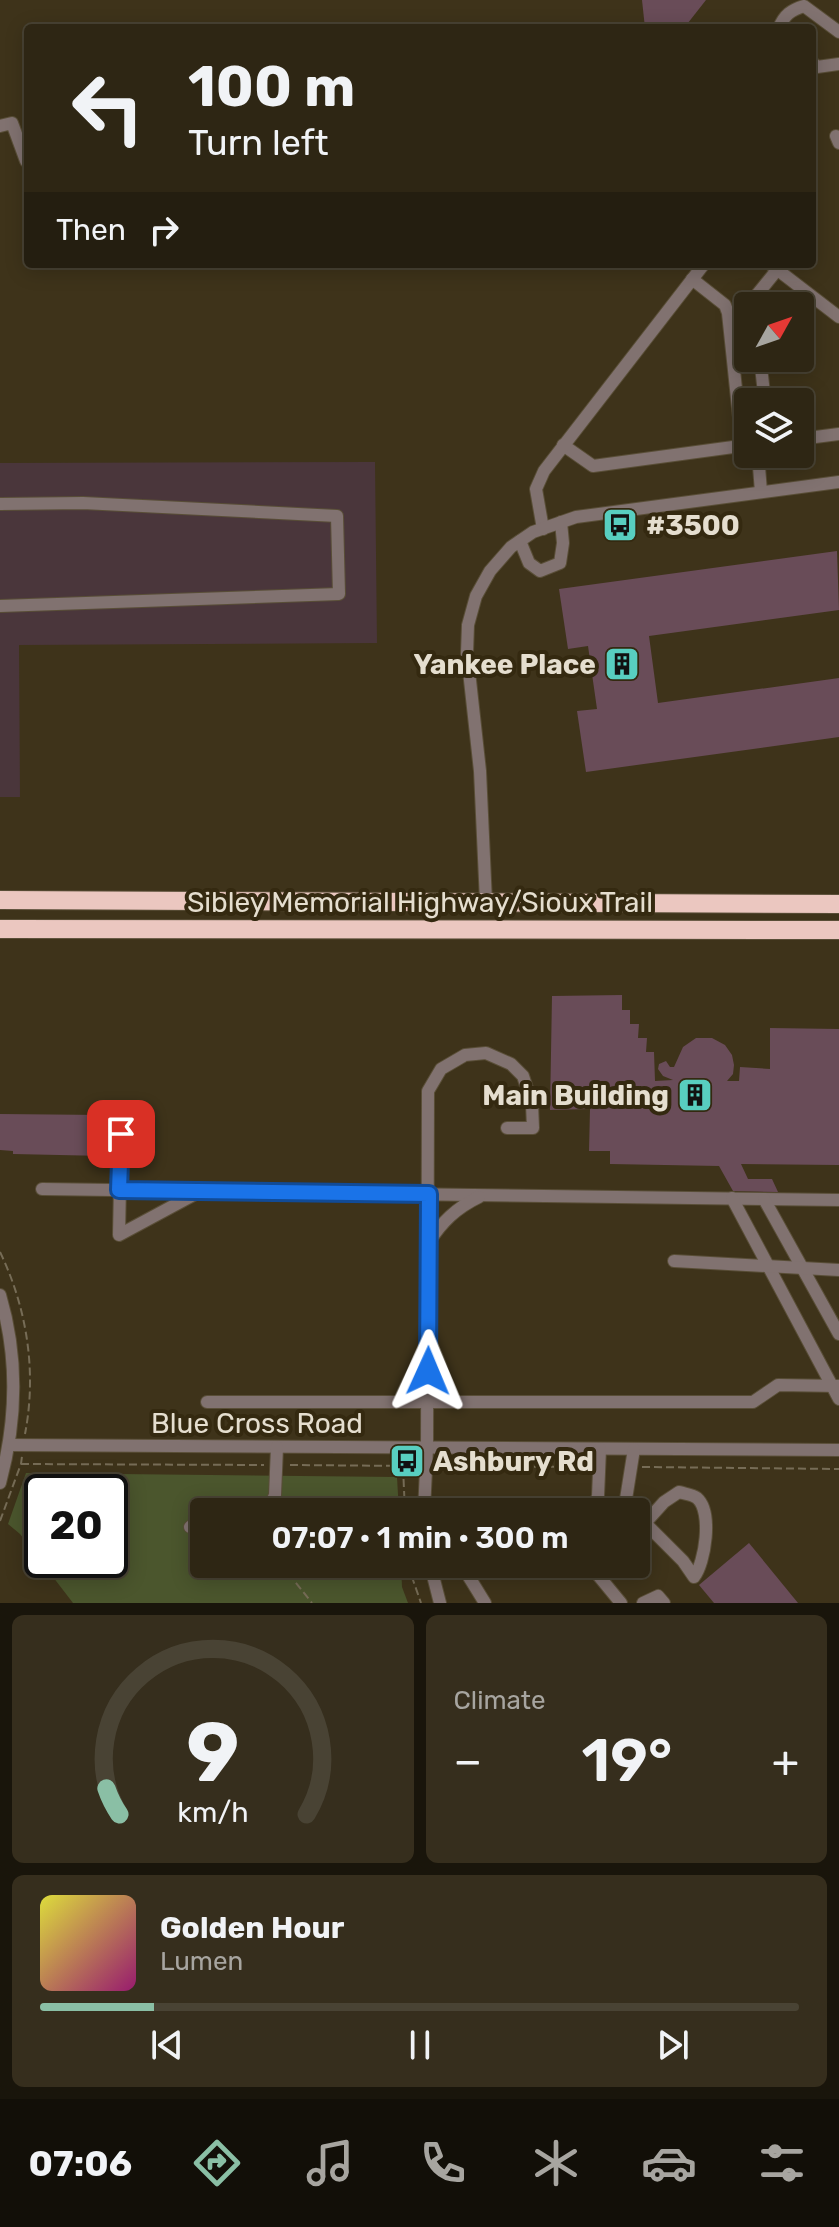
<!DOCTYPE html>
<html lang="en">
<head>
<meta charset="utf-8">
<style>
  body { margin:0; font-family:Rubik,sans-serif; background:#362e1d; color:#f1f3f6; height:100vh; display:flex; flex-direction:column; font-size:30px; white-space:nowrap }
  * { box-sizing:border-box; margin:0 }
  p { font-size:26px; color:#a7a5a0 }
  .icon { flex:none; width:44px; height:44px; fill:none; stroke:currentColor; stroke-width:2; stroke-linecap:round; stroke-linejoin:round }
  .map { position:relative; height:1603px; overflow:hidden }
  .sheet { display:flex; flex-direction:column; gap:12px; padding:12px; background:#19150b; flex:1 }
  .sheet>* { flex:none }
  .banner { position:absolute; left:24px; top:24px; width:792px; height:244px; border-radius:8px; box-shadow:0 4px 20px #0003,0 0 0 2px #494334; background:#2e2614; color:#f1f3f6; overflow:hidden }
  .needle { width:52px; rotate:50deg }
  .fabs { position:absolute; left:734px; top:292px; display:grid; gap:16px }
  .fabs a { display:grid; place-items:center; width:80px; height:80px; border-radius:8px; background:#2e2614; box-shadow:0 4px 20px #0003,0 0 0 2px #494334; font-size:40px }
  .speed { position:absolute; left:24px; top:1474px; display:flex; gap:16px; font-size:40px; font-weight:700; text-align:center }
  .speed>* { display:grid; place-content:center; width:104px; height:104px; border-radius:50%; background:#2e2614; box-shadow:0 4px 20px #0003,0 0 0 2px #494334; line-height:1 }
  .speed .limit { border:4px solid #111; border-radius:12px; background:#fff; color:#111 }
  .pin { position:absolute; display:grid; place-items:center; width:68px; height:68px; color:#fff; margin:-34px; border-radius:16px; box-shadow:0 4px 12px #0006 }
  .me { position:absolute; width:88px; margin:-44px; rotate:1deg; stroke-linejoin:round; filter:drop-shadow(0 0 6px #0008) }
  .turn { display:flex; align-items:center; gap:28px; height:168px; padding:0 32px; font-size:36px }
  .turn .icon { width:104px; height:104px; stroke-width:2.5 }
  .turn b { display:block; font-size:56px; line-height:68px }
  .then { display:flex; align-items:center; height:76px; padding:0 32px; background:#0003; gap:16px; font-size:30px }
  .big { font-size:60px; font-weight:600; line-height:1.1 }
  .sheet .widget { flex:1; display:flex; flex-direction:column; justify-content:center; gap:12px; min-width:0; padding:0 28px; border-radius:12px; background:#362e1d }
  .sheet .dial { align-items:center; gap:0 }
  .dial svg { height:208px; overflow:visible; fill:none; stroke:#494334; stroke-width:7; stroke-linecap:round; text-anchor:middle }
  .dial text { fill:#f1f3f6; stroke:none }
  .song { display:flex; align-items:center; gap:24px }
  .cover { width:96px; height:96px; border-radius:12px; background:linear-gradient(135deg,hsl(60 70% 55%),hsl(320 70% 35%)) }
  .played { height:8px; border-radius:4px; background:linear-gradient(90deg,#8abfa5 15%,#494334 15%) }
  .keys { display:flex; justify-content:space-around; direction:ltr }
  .heat { display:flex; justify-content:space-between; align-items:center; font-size:44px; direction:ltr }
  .sheet .tiles { flex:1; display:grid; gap:12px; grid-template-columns:1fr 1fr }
  .widget:last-child { grid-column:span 2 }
  .trip { position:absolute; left:190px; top:1498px; width:460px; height:80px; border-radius:8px; background:#2e2614; box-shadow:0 4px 20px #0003,0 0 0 2px #494334; font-weight:600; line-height:80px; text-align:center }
  .tab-bar { display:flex; height:128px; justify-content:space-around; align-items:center; background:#120f08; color:#a7a5a0 }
  .tab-bar .icon { width:56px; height:56px }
  .tab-bar .selected { color:#8abfa5 }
  .tab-bar b { font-size:36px; color:#f1f3f6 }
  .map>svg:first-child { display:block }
</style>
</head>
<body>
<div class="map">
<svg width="839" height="1603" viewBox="0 0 839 1603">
  <rect width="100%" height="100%" fill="#3e331a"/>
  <!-- industrial -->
  <path fill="#4a363b" d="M 375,462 L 377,643 L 19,645 L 20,797 L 0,797 L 0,463 Z"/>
  <!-- green -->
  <path fill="#4b562d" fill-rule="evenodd" d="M 26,1473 L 397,1477 L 399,1512 L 204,1512 L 204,1564 L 401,1564 L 402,1587 L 408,1603 L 73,1603 L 20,1534 L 8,1524 ZM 42,1492 L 110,1492 L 110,1560 L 42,1560 Z"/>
  <!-- building -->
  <g fill="#694c58">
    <path d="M 642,0 L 706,0 L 684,28 L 645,28 Z"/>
    <path d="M 837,551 L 839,610 L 649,636 L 658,703 L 839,678 L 839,737 L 586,772 L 577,711 L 597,709 L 588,646 L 568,649 L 559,589 Z"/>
    <path d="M 622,995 L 622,1010 L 630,1010 L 630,1024 L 639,1024 L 638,1038 L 647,1038 L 646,1052 L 654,1052 L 655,1081 L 673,1080 L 663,1076 L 658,1069 L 659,1064 L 666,1061 L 670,1067 L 674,1067 L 683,1047 L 696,1038 L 712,1038 L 725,1045 L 732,1055 L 734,1065 L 733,1074 L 727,1081 L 739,1081 L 740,1067 L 770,1069 L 770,1028 L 839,1029 L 839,1165 L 741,1164 L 748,1179 L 772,1179 L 778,1192 L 733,1191 L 719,1166 L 610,1164 L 610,1151 L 589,1151 L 590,1109 L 550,1110 L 552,996 Z"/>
    <path d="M 0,1114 L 104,1115 L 105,1156 L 13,1154 L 13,1151 L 0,1150 Z"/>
    <path d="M 749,1543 L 798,1603 L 714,1603 L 699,1585 Z"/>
  </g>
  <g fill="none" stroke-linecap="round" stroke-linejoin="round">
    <!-- minor casing -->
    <g stroke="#594e37" stroke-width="14">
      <g id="minor">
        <path d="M 779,28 C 784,15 791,10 804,6 L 839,32"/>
        <path d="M 812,62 L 817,67 L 839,64"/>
        <path d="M 0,126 L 12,123 L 26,161"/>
        <path d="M 836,136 L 839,143"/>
        <path d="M 770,264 L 839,317"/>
        <path d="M 692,279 L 725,305 L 728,313 L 742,446"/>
        <path d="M 753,306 L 755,297 L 777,270"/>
        <path d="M 760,358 L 765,402"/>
        <path d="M 800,439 L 839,434"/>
        <path d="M 563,445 L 593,466 L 748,445"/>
        <path d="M 758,454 L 761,492"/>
        <path d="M 0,504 L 83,503 L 337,516 L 339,594 L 0,606"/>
        <path d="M 543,529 L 536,489 L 544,471 L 704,264"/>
        <path d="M 520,541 L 529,563 L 540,571 L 560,563 L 563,543 L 561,522"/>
        <path d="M 486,902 L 480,771 L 467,653 L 468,625 L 476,596 L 490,571 L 511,547 L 533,532 L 576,517 L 839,482"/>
        <path d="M 121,1134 L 119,1235 L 197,1193"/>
        <path d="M 42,1189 L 839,1200"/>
        <path d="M 732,1198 L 839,1399"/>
        <path d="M 764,1199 L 839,1334"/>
        <path d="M 429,1242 C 442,1222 456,1208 479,1197"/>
        <path d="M 674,1261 L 839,1270"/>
        <path d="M 0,1295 C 19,1359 17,1420 0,1483"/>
        <path d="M 207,1402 L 753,1402 L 778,1385 L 839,1386"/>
        <path d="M 10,1445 L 839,1450"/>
        <path d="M 215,1512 L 270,1506 L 275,1495 L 277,1447"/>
        <path d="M 424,1512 L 427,1448 L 428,1091 L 441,1069 L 465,1055 L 486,1053 L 511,1064 L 523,1076 L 532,1104 L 533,1128 L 507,1128"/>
        <path d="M 592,1512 L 598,1496 L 600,1449"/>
        <path d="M 620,1512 L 626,1499 L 634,1449"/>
        <path d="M 636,1514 L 683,1561 L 694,1577 C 705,1563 713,1512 697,1498 C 692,1494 685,1494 679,1492 L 664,1502 L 646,1522"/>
        <path d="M 190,1527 L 204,1516"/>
        <path d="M 430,1564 L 440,1603"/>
        <path d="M 484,1564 L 469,1577 L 485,1603"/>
        <path d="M 592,1564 L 593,1569 L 621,1603"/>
        <path d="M 643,1603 L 658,1596 L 664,1603"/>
      </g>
    </g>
    <!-- highway casing -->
    <g stroke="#594e37" stroke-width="20">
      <g id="highway">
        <path d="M 0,900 L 839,904"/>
        <path d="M 0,929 L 839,930"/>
      </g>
    </g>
    <!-- path -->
    <g stroke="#766c56" stroke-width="2" stroke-dasharray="8 4" stroke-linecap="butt">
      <path d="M 0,1252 C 27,1308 37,1372 25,1434"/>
      <path d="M 21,1464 L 264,1465"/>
      <path d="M 290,1465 L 412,1466"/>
      <path d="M 438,1466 L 588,1467"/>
      <path d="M 403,1467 L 405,1512"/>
      <path d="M 642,1467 L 839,1469"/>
      <path d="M 0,1521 L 21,1464 L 22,1456"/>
      <path d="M 281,1564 L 312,1603"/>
      <path d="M 411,1564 L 413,1580 L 421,1603"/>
    </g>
    <!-- minor -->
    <use href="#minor" stroke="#817270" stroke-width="12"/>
    <!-- highway -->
    <use href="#highway" stroke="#ebc7c0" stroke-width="18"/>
  </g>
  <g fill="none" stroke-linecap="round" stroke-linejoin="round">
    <!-- route casing -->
    <g stroke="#114b97" stroke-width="20">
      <path id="route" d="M 121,1134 L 119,1190 L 429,1194 L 428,1371"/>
    </g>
    <!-- route -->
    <use href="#route" stroke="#1a73e8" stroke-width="14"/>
  </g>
  <!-- icons -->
  <defs>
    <g id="bus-square" transform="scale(1.8)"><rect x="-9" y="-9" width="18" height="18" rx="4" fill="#58cec0" stroke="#342910"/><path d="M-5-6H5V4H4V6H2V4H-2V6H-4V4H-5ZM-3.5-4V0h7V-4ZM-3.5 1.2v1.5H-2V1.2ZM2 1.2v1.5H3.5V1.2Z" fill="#111"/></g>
    <g id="building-square" transform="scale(1.8)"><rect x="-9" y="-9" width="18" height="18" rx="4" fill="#58cec0" stroke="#342910"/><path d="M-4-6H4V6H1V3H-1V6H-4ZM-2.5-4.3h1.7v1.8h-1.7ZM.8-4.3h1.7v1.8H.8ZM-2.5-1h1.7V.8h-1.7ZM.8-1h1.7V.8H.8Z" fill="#111"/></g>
  </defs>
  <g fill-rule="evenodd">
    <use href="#bus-square" x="620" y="525"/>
    <use href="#building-square" x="622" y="664"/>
    <use href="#building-square" x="695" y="1095"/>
    <use href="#bus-square" x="407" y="1461"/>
  </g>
  <g text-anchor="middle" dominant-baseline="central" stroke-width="8" stroke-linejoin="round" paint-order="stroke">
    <!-- poi labels -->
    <g font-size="28" font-weight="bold" fill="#e5decf" stroke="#342910" text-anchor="start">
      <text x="646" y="525">#3500</text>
      <text x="596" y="664" text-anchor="end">Yankee Place</text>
      <text x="669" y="1095" text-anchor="end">Main Building</text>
      <text x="433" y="1461">Ashbury Rd</text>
    </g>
    <!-- street labels -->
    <g font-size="28" fill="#e5decf" stroke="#342910">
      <text x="420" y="902">Sibley Memorial Highway/Sioux Trail</text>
      <text x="257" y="1423">Blue Cross Road</text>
    </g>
  </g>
</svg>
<div class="fabs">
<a><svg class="needle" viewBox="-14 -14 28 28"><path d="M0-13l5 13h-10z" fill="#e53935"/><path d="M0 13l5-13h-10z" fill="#a7a5a0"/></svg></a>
<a><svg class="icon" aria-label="layers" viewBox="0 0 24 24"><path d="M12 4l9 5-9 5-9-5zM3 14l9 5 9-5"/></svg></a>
</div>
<div class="speed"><div class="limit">20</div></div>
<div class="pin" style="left:121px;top:1134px;background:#d93025"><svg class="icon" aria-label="arrive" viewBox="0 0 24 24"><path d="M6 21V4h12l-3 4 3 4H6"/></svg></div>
<svg class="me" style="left:428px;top:1371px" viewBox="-20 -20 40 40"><path d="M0-17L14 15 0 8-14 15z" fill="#1a73e8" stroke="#fff" stroke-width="4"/></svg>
<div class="trip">07:07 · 1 min · 300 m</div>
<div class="banner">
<div class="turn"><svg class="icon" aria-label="left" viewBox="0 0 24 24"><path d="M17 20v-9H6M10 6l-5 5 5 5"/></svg><div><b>100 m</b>Turn left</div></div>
<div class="then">Then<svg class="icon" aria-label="right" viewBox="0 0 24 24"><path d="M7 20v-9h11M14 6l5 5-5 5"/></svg></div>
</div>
</div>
<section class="sheet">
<div class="tiles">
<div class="widget dial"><svg viewBox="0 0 100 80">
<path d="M14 69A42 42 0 1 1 86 69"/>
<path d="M14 69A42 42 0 0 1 9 59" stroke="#8abfa5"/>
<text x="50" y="56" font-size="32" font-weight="700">9</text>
<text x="50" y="72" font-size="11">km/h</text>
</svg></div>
<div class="widget"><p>Climate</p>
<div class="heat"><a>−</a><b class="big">19°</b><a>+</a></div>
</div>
<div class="widget">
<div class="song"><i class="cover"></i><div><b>Golden Hour</b><p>Lumen</p></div></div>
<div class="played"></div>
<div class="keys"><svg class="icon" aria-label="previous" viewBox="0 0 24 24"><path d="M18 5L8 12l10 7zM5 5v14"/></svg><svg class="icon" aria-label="pause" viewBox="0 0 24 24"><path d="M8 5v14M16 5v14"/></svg><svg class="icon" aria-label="next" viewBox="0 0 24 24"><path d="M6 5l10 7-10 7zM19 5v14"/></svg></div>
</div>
</div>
</section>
<nav class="tab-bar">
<b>07:06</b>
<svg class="icon selected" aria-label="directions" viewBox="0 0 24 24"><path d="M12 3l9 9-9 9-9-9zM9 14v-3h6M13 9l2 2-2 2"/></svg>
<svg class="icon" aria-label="music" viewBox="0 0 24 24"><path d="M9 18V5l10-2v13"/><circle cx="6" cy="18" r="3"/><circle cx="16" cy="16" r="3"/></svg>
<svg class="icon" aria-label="phone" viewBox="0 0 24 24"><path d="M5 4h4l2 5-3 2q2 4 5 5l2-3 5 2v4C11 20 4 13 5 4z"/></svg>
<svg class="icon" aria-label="climate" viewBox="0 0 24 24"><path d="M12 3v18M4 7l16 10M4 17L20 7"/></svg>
<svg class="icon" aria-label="car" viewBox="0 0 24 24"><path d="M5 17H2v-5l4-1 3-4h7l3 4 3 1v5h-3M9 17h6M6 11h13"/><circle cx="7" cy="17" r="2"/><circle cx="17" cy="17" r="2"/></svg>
<svg class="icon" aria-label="filters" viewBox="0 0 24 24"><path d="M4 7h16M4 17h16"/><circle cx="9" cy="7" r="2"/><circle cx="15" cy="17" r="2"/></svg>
</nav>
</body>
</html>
